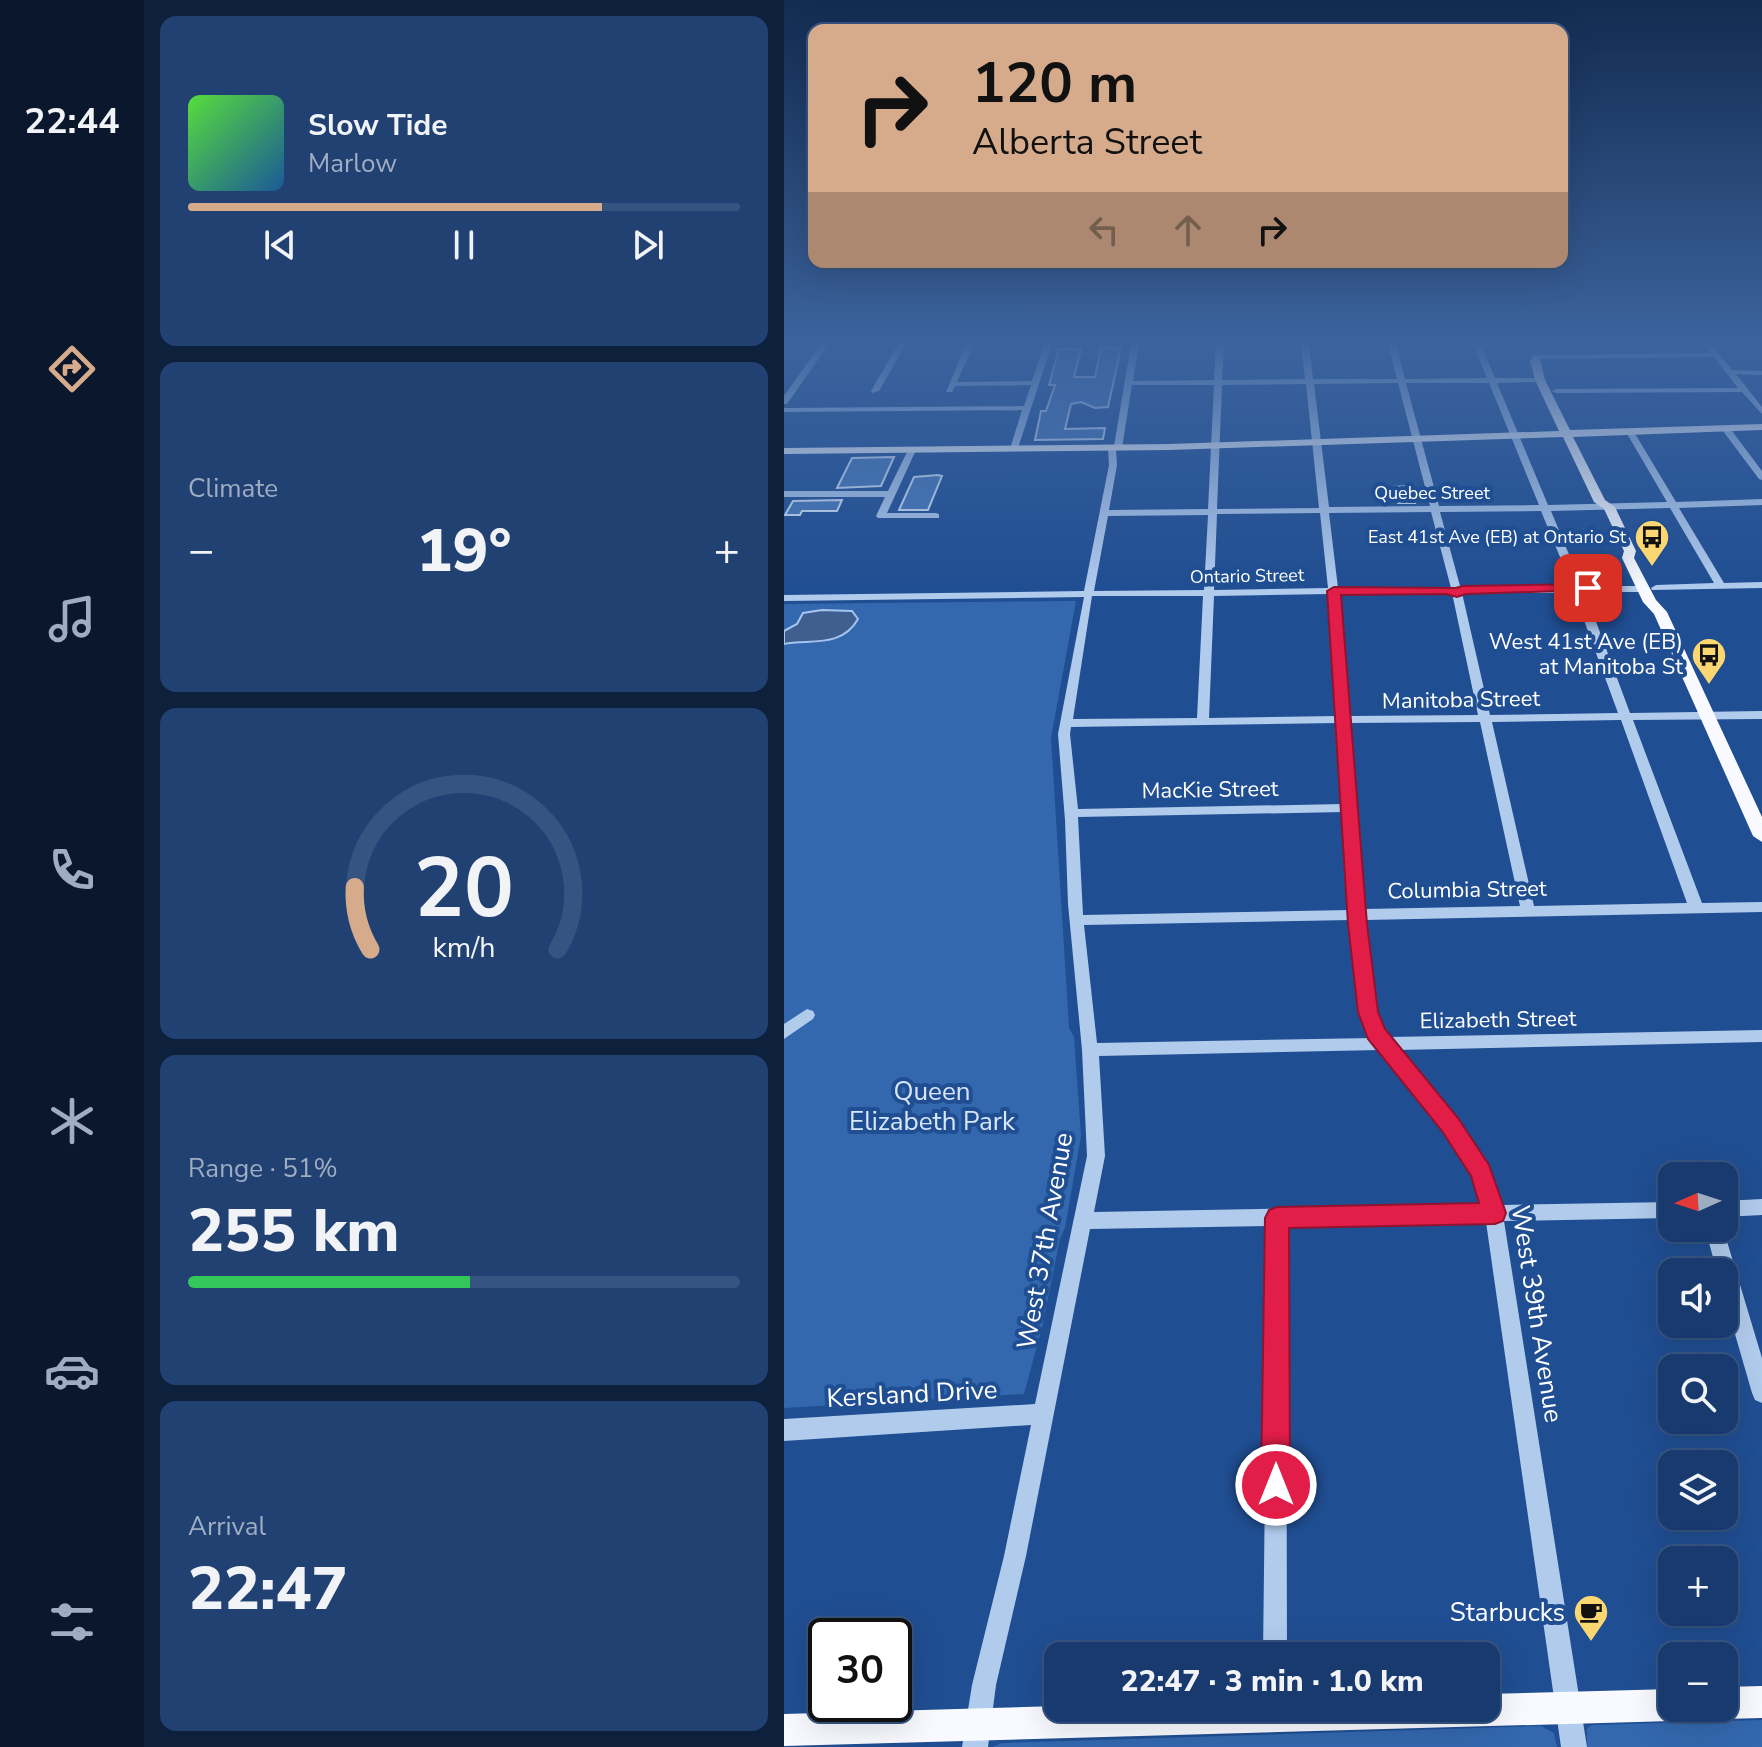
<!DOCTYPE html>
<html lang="en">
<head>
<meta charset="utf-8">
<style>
  body { margin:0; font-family:"Nunito Sans",sans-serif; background:#214173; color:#f1f3f6; height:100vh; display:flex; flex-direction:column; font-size:30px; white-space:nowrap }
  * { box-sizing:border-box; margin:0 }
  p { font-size:26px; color:#9fadc2 }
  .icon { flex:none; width:44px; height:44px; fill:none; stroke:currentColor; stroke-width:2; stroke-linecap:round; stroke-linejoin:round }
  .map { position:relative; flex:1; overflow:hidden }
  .side { display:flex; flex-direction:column; gap:16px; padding:16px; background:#0d203c; width:640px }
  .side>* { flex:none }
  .top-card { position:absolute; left:24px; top:24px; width:760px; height:244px; border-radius:16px; box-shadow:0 8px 32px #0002,0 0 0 2px #365481; background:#d6ab8b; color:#111; overflow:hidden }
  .needle { width:52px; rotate:267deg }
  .controls { position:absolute; left:874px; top:1162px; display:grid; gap:16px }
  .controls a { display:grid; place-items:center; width:80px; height:80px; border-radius:16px; background:#183a6e; box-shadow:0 8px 32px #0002,0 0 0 2px #365481; font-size:40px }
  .speed { position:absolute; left:24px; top:1618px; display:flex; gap:16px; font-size:40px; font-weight:700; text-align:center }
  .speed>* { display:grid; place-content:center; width:104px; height:104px; border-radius:50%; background:#183a6e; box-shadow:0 8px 32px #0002,0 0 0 2px #365481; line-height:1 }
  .speed .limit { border:4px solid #111; border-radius:12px; background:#fff; color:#111 }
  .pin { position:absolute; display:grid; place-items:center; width:68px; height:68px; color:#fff; margin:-34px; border-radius:16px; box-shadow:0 4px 12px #0006 }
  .me { position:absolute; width:88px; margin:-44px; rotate:0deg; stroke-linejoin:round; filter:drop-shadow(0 0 6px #0008) }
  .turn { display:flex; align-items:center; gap:28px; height:168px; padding:0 32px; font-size:36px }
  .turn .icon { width:104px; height:104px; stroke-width:2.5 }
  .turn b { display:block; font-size:56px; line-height:68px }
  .lanes { display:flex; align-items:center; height:76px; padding:0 32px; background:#0003; justify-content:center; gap:40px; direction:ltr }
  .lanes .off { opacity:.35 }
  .big { font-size:60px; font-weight:800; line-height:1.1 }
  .side .widget { flex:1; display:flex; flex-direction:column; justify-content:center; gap:12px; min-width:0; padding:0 28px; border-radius:16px; background:#214173 }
  .side .dial { align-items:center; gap:0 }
  .dial svg { height:208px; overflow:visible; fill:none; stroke:#365481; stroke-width:7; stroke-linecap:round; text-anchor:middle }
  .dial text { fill:#f1f3f6; stroke:none }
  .song { display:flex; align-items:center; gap:24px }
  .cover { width:96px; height:96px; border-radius:12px; background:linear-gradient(135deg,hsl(110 70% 55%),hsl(210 70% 35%)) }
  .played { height:8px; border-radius:4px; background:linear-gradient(90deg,#d6ab8b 75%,#365481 75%) }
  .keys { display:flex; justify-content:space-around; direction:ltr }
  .heat { display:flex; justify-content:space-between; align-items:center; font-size:44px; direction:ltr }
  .charge { height:12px; border-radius:6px; background:linear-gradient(90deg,#34c759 51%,#365481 0) }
  .trip { position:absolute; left:260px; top:1642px; width:456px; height:80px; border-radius:16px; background:#183a6e; box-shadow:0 8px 32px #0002,0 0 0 2px #365481; font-weight:800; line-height:80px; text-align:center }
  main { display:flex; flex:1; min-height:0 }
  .menu { display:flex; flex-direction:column; width:144px; justify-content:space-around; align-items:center; background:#0a172c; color:#9fadc2 }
  .menu .icon { width:56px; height:56px }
  .menu .current { color:#d6ab8b }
  .menu b { font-size:36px; color:#f1f3f6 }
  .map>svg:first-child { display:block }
</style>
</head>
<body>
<main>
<nav class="menu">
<b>22:44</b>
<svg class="icon current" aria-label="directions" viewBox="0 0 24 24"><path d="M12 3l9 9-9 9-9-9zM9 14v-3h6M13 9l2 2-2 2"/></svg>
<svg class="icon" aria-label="music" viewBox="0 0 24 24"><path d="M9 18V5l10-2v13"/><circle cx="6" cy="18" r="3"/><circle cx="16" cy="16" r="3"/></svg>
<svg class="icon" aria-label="phone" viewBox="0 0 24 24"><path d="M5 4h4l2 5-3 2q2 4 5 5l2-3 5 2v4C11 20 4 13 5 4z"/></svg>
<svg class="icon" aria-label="climate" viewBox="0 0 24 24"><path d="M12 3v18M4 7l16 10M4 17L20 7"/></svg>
<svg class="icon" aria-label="car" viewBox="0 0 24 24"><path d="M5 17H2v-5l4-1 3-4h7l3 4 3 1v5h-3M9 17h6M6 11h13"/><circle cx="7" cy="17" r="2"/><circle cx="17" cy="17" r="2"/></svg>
<svg class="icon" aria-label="filters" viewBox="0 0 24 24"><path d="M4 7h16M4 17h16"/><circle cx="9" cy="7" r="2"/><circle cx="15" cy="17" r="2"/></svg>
</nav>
<section class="side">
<div class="widget">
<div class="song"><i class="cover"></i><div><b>Slow Tide</b><p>Marlow</p></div></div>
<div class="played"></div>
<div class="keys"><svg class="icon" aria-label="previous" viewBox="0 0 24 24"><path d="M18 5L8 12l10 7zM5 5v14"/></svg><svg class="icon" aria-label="pause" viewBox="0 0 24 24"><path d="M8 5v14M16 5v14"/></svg><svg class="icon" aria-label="next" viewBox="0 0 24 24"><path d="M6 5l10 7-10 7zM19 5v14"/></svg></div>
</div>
<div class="widget"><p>Climate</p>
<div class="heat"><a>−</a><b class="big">19°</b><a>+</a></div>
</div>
<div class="widget dial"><svg viewBox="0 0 100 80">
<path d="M14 69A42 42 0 1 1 86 69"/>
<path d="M14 69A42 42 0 0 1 8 45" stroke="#d6ab8b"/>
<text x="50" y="56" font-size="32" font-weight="700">20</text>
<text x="50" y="72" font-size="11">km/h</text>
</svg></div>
<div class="widget"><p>Range · 51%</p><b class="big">255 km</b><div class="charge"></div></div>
<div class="widget"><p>Arrival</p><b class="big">22:47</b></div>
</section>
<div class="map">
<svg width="978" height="1747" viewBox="0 0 978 1747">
  <rect width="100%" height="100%" fill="#204e92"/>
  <!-- green -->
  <g fill="#3368af">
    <path d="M 292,601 L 267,738 L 285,1028 L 290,1037 L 297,1136 L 281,1228 L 276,1238 L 259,1324 L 240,1394 L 0,1408 L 0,604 Z"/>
    <path d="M 978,1720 L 978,1747 L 803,1747 L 803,1728 L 808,1725 Z"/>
    <path d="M 757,1726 L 770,1733 L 773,1747 L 209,1747 L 218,1743 Z"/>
  </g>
  <!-- water -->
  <path fill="#3e5f90" stroke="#a5c5ef" stroke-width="2" d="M 38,610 L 68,611 L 74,619 C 58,648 26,639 0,644 L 0,631 L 13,624 L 19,613 Z"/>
  <!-- building -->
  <g fill="#4877b9" stroke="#d7e6fa" stroke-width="2">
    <path d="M 317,348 L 337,348 L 324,407 L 311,408 L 297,402 L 287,404 L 281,429 L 321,428 L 319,439 L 251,440 L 257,411 L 262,411 L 271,385 L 265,385 L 275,349 L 297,349 L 290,377 L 311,377 Z"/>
    <path d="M 110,457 L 97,486 L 53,488 L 68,458 Z"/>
    <path d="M 154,475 L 158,476 L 144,510 L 115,510 L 130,477 Z"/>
    <path d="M 627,486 L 631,503 L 614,503 L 610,487 Z"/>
    <path d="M 58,500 L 53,511 L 18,511 L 16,515 L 1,515 L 9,501 Z"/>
  </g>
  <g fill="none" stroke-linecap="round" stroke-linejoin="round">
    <!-- minor -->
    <g fill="#b1cbed" fill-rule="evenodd">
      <path d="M 37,344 L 45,344 L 3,404 L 0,404 L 0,396 Z"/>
      <path d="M 114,344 L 122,344 L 95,391 L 88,393 L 87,391 Z"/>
      <path d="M 182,344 L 190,344 L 173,382 L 248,381 L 260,344 L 268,344 L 233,451 L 226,449 L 238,410 L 0,412 L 0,408 L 240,406 L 247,385 L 171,386 L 168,392 L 162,392 Z"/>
      <path d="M 347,344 L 355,344 L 349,381 L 430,380 L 432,344 L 440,344 L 438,380 L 521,379 L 517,344 L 525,344 L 529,379 L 613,379 L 604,344 L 612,344 L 621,379 L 703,378 L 689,344 L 697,344 L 711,378 L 756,378 L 760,380 L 756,382 L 713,383 L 764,505 L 883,502 L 842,432 L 846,429 L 850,432 L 892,502 L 978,499 L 978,505 L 895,508 L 940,583 L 978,582 L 978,588 L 868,590 L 867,588 L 872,585 L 930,583 L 886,508 L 767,511 L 798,586 L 859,586 L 864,589 L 859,592 L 801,592 L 846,713 L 978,711 L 978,719 L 849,720 L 918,903 L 978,902 L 978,912 L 582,920 C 585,960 584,1002 605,1037 L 978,1030 L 978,1042 L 614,1050 C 649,1097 705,1145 718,1205 L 888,1202 L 888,1218 L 720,1221 L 803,1747 L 777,1747 L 702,1222 L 502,1226 L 503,1656 L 479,1656 L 484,1226 L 306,1229 L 242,1556 L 212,1685 L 204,1747 L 178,1747 L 188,1685 L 220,1556 L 247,1425 L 0,1441 L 0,1419 L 251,1404 L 303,1156 L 298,1050 L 284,904 L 281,820 L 274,734 L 300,597 L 0,601 L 0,595 L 300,591 L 325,465 L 324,448 L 330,446 ZM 614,383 L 646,506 L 545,507 L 530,384 ZM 622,383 L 705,383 L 755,505 L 655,506 ZM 522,384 L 535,508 L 433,509 L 438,385 ZM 348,385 L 430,385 L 424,509 L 325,510 L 333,465 L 332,450 L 338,448 ZM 757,511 L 788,586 L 679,587 L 668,593 L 694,715 L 565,716 L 555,594 L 668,592 L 668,588 L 676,586 L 656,512 ZM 647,512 L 667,588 L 554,588 L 545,513 ZM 536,513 L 544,588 L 430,590 L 433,514 ZM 424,515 L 420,590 L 310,591 L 324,516 ZM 678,593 L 790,593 L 834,713 L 706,715 ZM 545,594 L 553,716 L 425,718 L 430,596 ZM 308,596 L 419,596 L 413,718 L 289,719 ZM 837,720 L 903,903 L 750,906 L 708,722 ZM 696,722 L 736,906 L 581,909 L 566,723 ZM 554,723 L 559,804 L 294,809 L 286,734 L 287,727 ZM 560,812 L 566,910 L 299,915 L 294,817 ZM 567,920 C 570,961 569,1001 589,1038 L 313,1043 L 300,925 ZM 596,1050 C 628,1098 689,1148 700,1205 L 310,1212 L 321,1156 L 315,1056 Z"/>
      <path d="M 919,344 L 927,344 L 948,370 L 978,371 L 978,375 L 952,374 L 978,407 L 978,414 L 958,392 L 772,393 L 768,391 L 772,389 L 954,388 L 930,357 L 750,359 L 746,357 L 750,355 L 926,353 Z"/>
      <path d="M 939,427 L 945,427 L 978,471 L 978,480 L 975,479 L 939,431 Z"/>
      <path d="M 128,447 L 132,450 L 103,513 L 152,513 L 155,514 L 155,518 L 94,518 L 92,516 L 101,497 L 0,497 L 0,491 L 104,491 L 124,450 Z"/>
      <path d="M 23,1009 L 29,1011 L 31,1015 L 29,1019 L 0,1039 L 0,1024 Z"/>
      <path d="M 978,1199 L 978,1215 L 940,1217 L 940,1201 Z"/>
      <path d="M 921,1228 L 939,1228 L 978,1358 L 978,1403 L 971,1400 L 968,1393 L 940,1296 L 940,1272 L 933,1272 Z"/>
    </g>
    <!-- major -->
    <g fill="#f8faff" fill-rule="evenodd">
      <path d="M 751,357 L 756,360 L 761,380 L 786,430 L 978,424 L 978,430 L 789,437 L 821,500 L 831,507 L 852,551 L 850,558 L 872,600 L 883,612 L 978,817 L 978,842 L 969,836 L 870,614 L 859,602 L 838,558 L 840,551 L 820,509 L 810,502 L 779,437 L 385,450 L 0,454 L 0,448 L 385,444 L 775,431 L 751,380 L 746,360 Z"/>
      <path d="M 978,1686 L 978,1718 L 940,1719 L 929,1714 L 926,1708 L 940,1708 L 940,1687 Z"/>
      <path d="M 888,1689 L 888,1708 L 902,1708 L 899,1716 L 888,1721 L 0,1746 L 0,1714 L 274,1706 L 702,1708 L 702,1694 Z"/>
    </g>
  </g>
  <!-- sky -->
  <linearGradient id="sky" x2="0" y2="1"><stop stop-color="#122b50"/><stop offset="0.58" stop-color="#3c639d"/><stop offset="1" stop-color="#3c639d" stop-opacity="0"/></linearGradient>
  <rect width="978" height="589" fill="url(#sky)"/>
  <!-- route -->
  <path fill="#e11d48" stroke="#92132f" stroke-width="2" d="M 804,584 L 811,588 L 809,590 L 682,594 L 673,597 L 662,594 L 557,595 L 583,924 L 594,1012 L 601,1029 L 674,1118 L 705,1165 L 722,1213 L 719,1221 L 711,1224 L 505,1228 L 506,1485 L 502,1495 L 492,1500 L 482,1495 L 477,1485 L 481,1218 L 485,1210 L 493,1207 L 695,1203 L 687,1176 L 658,1131 L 584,1039 L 574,1012 L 564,924 L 543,591 L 550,587 L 672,588 L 679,586 Z"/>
  <!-- icons -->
  <defs>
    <g id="bus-pin" transform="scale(1.8)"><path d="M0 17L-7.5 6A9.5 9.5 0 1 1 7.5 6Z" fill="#fbd772" stroke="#204e92"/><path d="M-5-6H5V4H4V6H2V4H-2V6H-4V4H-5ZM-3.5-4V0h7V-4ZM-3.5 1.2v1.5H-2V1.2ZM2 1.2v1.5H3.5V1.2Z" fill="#111"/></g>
    <g id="cafe-pin" transform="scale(1.8)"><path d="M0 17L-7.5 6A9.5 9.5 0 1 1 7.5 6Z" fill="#fbd772" stroke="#204e92"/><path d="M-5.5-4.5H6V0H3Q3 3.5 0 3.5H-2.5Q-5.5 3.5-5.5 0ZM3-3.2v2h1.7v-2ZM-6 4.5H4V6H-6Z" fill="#111"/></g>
  </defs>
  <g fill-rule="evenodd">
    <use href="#bus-pin" x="868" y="537"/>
    <use href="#bus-pin" x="925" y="655"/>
    <use href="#cafe-pin" x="807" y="1612"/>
  </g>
  <g text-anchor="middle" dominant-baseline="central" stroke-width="8" stroke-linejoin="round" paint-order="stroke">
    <!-- far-street labels -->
    <g font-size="18" fill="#fff" stroke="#204e92">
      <text x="648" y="493">Quebec Street</text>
      <text transform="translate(463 576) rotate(-1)">Ontario Street</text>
    </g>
    <!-- far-poi labels -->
    <g font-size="18" fill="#fff" stroke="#204e92" text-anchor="end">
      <text x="842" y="537">East 41st Ave (EB) at Ontario St</text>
    </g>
    <!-- poi labels -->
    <g font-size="22" fill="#fff" stroke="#204e92" text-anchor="end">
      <text x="899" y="642">West 41st Ave (EB)<tspan x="899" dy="25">at Manitoba St</tspan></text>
    </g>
    <!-- street labels -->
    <g font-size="22" fill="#fff" stroke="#204e92">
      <text transform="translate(677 700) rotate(-1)">Manitoba Street</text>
      <text transform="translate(426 790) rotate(-1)">MacKie Street</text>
      <text transform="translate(683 890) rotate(-1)">Columbia Street</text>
      <text transform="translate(714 1020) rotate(-1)">Elizabeth Street</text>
    </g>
    <!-- near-park labels -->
    <g font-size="26" fill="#d7e6fa" stroke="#204e92">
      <text x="148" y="1091">Queen<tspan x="148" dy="30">Elizabeth Park</tspan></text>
    </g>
    <!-- near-street labels -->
    <g font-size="26" fill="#fff" stroke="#204e92">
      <text transform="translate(261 1241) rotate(-80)">West 37th Avenue</text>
      <text transform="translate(753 1314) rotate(81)">West 39th Avenue</text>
      <text transform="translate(128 1394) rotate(-3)">Kersland Drive</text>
    </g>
    <!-- near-poi labels -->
    <g font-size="26" fill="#fff" stroke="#204e92" text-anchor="end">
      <text x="781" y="1612">Starbucks</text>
    </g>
  </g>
</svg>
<div class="controls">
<a><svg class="needle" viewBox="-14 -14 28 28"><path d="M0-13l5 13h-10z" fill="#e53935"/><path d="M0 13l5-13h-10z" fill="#9fadc2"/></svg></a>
<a><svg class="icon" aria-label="sound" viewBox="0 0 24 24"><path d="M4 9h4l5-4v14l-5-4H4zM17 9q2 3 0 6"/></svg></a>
<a><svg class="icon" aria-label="search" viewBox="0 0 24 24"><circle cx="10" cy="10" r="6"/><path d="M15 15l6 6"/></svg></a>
<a><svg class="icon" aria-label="layers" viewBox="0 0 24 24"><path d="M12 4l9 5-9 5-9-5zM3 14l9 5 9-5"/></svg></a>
<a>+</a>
<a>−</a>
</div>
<div class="speed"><div class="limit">30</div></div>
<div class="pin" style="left:804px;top:588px;background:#d93025"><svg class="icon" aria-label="arrive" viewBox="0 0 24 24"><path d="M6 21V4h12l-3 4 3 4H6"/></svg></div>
<svg class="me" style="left:492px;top:1485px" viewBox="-20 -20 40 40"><circle r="17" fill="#e11d48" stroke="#fff" stroke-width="3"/><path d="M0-11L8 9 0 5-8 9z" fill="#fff"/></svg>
<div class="trip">22:47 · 3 min · 1.0 km</div>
<div class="top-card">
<div class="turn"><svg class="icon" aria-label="right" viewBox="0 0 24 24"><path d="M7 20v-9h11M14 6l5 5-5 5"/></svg><div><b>120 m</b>Alberta Street</div></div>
<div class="lanes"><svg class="icon off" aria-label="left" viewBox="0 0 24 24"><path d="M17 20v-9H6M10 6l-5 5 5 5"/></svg><svg class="icon off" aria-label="ahead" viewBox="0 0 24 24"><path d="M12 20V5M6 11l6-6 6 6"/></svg><svg class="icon" aria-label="right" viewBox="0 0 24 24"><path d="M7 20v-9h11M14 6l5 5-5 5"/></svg></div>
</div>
</div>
</main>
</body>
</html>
